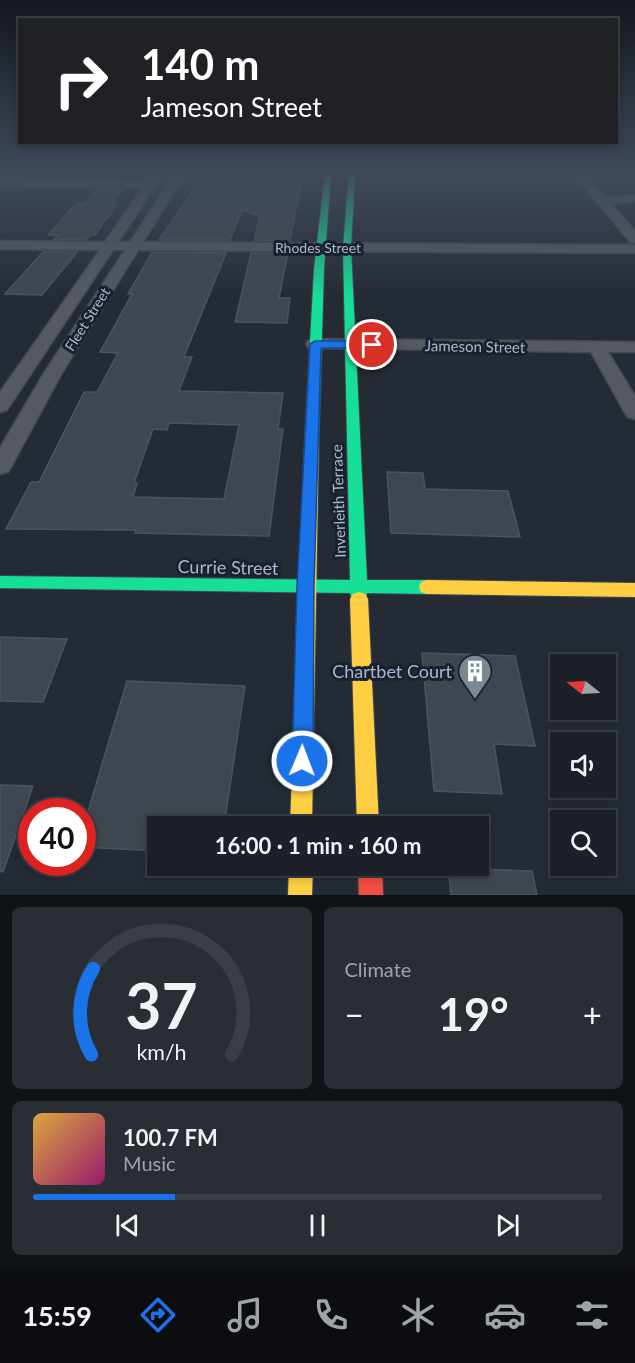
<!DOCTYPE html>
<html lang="en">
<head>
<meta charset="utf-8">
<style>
  body { margin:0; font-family:Lato,sans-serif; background:#292d34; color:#f1f3f6; height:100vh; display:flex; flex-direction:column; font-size:22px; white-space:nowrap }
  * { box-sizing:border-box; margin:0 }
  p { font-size:20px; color:#a0a3a8 }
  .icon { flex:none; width:33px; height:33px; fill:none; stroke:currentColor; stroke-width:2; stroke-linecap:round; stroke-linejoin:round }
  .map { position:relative; height:895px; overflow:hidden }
  .details { display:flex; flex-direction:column; gap:12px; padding:12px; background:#0f1216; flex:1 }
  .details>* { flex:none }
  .top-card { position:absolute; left:18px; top:18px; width:600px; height:126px; border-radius:0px; box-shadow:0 3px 9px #0003,0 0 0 2px #3a3e45; background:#202124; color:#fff; overflow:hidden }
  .needle { width:39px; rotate:288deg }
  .buttons { position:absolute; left:550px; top:654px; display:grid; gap:12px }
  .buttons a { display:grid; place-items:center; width:66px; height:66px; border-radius:0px; background:#1c2028; box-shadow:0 3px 9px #0003,0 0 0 2px #3a3e45; font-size:30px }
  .speed { position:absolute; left:18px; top:798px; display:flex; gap:12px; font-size:30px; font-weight:700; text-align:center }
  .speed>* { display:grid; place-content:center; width:78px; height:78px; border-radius:50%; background:#1c2028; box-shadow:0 3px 9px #0003,0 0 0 2px #3a3e45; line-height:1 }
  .speed .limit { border:9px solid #d22; background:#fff; color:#111 }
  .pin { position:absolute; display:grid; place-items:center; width:51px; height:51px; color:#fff; margin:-26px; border:3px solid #fff; border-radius:50%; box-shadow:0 2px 6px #0007 }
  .me { position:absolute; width:66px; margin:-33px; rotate:1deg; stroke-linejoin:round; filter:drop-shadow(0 0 4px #0008) }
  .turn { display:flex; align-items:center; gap:21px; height:126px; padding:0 24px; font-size:27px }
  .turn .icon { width:78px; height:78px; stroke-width:2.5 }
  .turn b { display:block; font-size:42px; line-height:51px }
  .big { font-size:45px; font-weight:700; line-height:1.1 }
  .details .tile { flex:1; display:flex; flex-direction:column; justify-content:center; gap:9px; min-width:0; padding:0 21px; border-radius:9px; background:#292d34 }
  .details .dial { align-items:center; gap:0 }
  .dial svg { height:156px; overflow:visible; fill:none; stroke:#3a3e45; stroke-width:7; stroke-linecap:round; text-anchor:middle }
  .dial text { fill:#f1f3f6; stroke:none }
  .song { display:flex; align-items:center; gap:18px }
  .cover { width:72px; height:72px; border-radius:9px; background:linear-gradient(135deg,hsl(40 70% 55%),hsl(320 70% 35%)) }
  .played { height:6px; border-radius:3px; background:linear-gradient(90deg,#1a73e8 25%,#3a3e45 25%) }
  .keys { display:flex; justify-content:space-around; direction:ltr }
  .heat { display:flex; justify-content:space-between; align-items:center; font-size:33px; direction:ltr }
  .details .tiles { flex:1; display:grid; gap:12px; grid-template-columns:1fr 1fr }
  .tile:last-child { grid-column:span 2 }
  .trip { position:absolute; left:147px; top:816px; width:342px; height:60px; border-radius:0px; background:#1c2028; box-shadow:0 3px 9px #0003,0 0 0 2px #3a3e45; font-weight:700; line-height:60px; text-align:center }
  .dock { display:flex; height:96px; justify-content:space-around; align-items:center; background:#0b0d10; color:#a0a3a8 }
  .dock .icon { width:42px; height:42px }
  .dock .current { color:#1a73e8 }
  .dock b { font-size:27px; color:#f1f3f6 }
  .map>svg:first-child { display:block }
</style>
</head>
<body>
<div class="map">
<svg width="635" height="895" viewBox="0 0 635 895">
  <rect width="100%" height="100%" fill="#252b35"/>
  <!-- building -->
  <g fill="#40464f" stroke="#4c535d" stroke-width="1.5" fill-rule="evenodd">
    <path d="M 199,181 L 301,183 L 290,241 L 254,240 L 260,216 L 242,210 L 230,240 L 159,240 Z"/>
    <path d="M 96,189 L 122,190 L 112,203 L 117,204 L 95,235 L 90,235 L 87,240 L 54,239 L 58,235 L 48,235 L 68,212 L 78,203 L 85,203 Z"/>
    <path d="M 43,252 L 77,252 L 42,295 L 5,294 Z"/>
    <path d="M 152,252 L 226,253 L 184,357 L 192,357 L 179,391 L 283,393 L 278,429 L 283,429 L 269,536 L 135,533 L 136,530 L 6,529 L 31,482 L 39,482 L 84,392 L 97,392 L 118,353 L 100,352 L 132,294 L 128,294 ZM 169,423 L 239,425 L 224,499 L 133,497 L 137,483 L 134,483 L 153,429 L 167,430 Z"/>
    <path d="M 251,253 L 288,253 L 279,298 L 290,298 L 287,323 L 235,322 Z"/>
    <path d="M 387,472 L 423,473 L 425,489 L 508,491 L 520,537 L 391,533 Z"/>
    <path d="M 0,637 L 67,639 L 43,702 L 0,701 Z"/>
    <path d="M 422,653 L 515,656 L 535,746 L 494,744 L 502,794 L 434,791 Z"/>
    <path d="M 127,681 L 245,686 L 224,826 L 158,826 L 158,851 L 82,847 L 82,831 Z"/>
    <path d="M 0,785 L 33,786 L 3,872 L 0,871 Z"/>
    <path d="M 448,868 L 532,871 L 537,895 L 451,895 Z"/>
  </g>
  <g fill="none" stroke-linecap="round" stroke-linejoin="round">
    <!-- street casing -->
    <g stroke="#424851" stroke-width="3">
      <g id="street">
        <path d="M 153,174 L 163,174 L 118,242 L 130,242 L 175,174 L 185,174 L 143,242 L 635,245 L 635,253 L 138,250 L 62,373 L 11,467 L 8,472 L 0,474 L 0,448 L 44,373 L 125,250 L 113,250 L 7,410 L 0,412 L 0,392 L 100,250 L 0,249 L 0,241 L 105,242 L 143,187 L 0,186 L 0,180 L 148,181 Z"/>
        <path d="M 574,174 L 584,174 L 605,197 L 635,195 L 635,201 L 611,204 L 635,231 L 635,243 L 630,242 Z"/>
        <path d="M 315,339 L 635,342 L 635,352 L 608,352 L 635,396 L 635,419 L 628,417 L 625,413 L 591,352 L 309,348 L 306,344 L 309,340 Z"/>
      </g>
    </g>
    <!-- fast casing -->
    <g stroke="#424851" stroke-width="2">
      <g id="fast">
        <path d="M 325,174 L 331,174 L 324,269 L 319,433 L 312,437 L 305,433 L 314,269 Z"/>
        <path d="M 349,174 L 355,174 L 351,247 L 367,580 L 427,580 L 433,582 L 435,587 L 433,592 L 427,594 L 367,593 L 365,604 L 359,606 L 353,604 L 350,593 L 0,588 L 0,576 L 350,580 L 343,247 Z"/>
      </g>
    </g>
    <!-- slow casing -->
    <g stroke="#424851" stroke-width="2">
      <g id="slow">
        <path d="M 312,429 L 319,433 L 312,826 L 290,826 L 305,433 Z"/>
        <path d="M 427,580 L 635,583 L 635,597 L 427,594 L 421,592 L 419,587 L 421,582 Z"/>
        <path d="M 359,592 L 365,594 L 368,599 L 379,826 L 357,826 L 350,599 L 353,594 Z"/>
        <path d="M 289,866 L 313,866 L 312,895 L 288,895 Z"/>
      </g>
    </g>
    <!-- jam casing -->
    <g stroke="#424851" stroke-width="2">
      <path id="jam" d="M 358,866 L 382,866 L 383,895 L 359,895 Z"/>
    </g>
    <!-- street -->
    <use href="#street" fill="#555a62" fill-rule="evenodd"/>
    <!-- fast -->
    <use href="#fast" fill="#16e098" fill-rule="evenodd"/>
    <!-- slow -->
    <use href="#slow" fill="#ffcf43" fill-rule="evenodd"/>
    <!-- jam -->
    <use href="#jam" fill="#f24e42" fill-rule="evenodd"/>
  </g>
  <!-- sky -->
  <linearGradient id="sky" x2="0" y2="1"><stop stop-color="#14181d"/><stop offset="0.58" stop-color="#404a5c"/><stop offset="1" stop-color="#404a5c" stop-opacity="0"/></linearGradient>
  <rect width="635" height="299" fill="url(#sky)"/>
  <!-- route -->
  <path fill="#1a73e8" stroke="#114b97" stroke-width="1.5" d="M 315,341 L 372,341 L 377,345 L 372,348 L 321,348 L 314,586 L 313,761 L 310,768 L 302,771 L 295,768 L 292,761 L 297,586 L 310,344 Z"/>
  <!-- icons -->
  <defs>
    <g id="building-pin" transform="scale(1.725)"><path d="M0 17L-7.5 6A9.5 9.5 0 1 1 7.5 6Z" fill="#7d8694" stroke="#18212f"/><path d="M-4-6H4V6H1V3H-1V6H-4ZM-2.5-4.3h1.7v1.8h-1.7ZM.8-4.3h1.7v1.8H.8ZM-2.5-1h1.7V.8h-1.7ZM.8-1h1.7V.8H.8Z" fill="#fff"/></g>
  </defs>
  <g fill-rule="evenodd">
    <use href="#building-pin" x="475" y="671"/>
  </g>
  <g text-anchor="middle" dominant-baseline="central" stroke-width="6" stroke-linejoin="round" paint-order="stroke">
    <!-- far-street labels -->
    <g font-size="14" fill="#adb7c7" stroke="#18212f">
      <text x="318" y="247">Rhodes Street</text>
      <text transform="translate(87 319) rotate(-58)">Fleet Street</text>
    </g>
    <!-- street labels -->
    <g font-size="15" fill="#adb7c7" stroke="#18212f">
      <text transform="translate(475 346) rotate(1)">Jameson Street</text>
      <text transform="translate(338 501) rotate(-92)">Inverleith Terrace</text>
    </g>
    <!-- near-street labels -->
    <g font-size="18" fill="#adb7c7" stroke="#18212f">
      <text transform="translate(228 567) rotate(1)">Currie Street</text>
    </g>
    <!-- near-poi labels -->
    <g font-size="18" fill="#adb7c7" stroke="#18212f" text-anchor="end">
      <text x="452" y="671">Chartbet Court</text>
    </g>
  </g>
</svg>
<div class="buttons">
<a><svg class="needle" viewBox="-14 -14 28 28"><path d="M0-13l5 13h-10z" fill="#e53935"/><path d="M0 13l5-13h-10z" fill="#a0a3a8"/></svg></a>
<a><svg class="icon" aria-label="sound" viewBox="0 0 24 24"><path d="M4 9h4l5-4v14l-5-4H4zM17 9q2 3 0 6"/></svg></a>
<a><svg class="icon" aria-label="search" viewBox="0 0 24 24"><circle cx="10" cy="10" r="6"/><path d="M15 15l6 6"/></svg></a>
</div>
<div class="speed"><div class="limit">40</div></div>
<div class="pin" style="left:372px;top:345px;background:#d93025"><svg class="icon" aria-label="arrive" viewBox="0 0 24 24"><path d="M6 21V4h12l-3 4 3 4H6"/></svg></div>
<svg class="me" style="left:302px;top:761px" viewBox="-20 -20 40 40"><circle r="17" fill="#1a73e8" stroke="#fff" stroke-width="3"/><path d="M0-11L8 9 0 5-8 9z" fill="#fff"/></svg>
<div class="trip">16:00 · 1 min · 160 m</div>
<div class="top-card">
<div class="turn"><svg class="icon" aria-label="right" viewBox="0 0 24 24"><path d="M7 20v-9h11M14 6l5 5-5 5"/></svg><div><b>140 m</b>Jameson Street</div></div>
</div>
</div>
<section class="details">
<div class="tiles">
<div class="tile dial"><svg viewBox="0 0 100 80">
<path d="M14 69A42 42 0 1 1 86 69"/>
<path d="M14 69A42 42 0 0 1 15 25" stroke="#1a73e8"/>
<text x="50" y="56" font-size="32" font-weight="700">37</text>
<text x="50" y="72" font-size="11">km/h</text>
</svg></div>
<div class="tile"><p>Climate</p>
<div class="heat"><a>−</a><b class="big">19°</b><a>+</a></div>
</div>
<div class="tile">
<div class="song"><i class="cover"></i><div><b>100.7 FM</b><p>Music</p></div></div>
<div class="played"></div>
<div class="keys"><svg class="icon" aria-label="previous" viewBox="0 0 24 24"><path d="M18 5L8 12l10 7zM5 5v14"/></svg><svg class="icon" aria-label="pause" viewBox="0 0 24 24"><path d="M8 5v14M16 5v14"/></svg><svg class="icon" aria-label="next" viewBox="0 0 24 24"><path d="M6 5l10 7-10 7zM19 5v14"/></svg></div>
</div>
</div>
</section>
<nav class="dock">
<b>15:59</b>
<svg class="icon current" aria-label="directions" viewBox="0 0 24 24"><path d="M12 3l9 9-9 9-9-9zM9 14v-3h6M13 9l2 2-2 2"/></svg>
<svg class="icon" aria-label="music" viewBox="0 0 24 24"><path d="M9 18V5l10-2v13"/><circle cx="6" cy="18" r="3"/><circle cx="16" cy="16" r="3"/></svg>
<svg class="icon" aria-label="phone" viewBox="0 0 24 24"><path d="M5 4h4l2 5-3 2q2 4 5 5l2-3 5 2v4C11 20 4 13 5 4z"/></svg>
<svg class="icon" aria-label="climate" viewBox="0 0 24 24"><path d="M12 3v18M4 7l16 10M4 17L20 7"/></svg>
<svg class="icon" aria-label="car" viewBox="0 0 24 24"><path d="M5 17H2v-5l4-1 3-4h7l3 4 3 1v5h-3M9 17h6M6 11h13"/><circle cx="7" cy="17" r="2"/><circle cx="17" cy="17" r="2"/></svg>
<svg class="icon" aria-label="filters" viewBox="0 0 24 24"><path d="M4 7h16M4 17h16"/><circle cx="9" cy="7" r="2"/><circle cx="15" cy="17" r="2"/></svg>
</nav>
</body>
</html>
